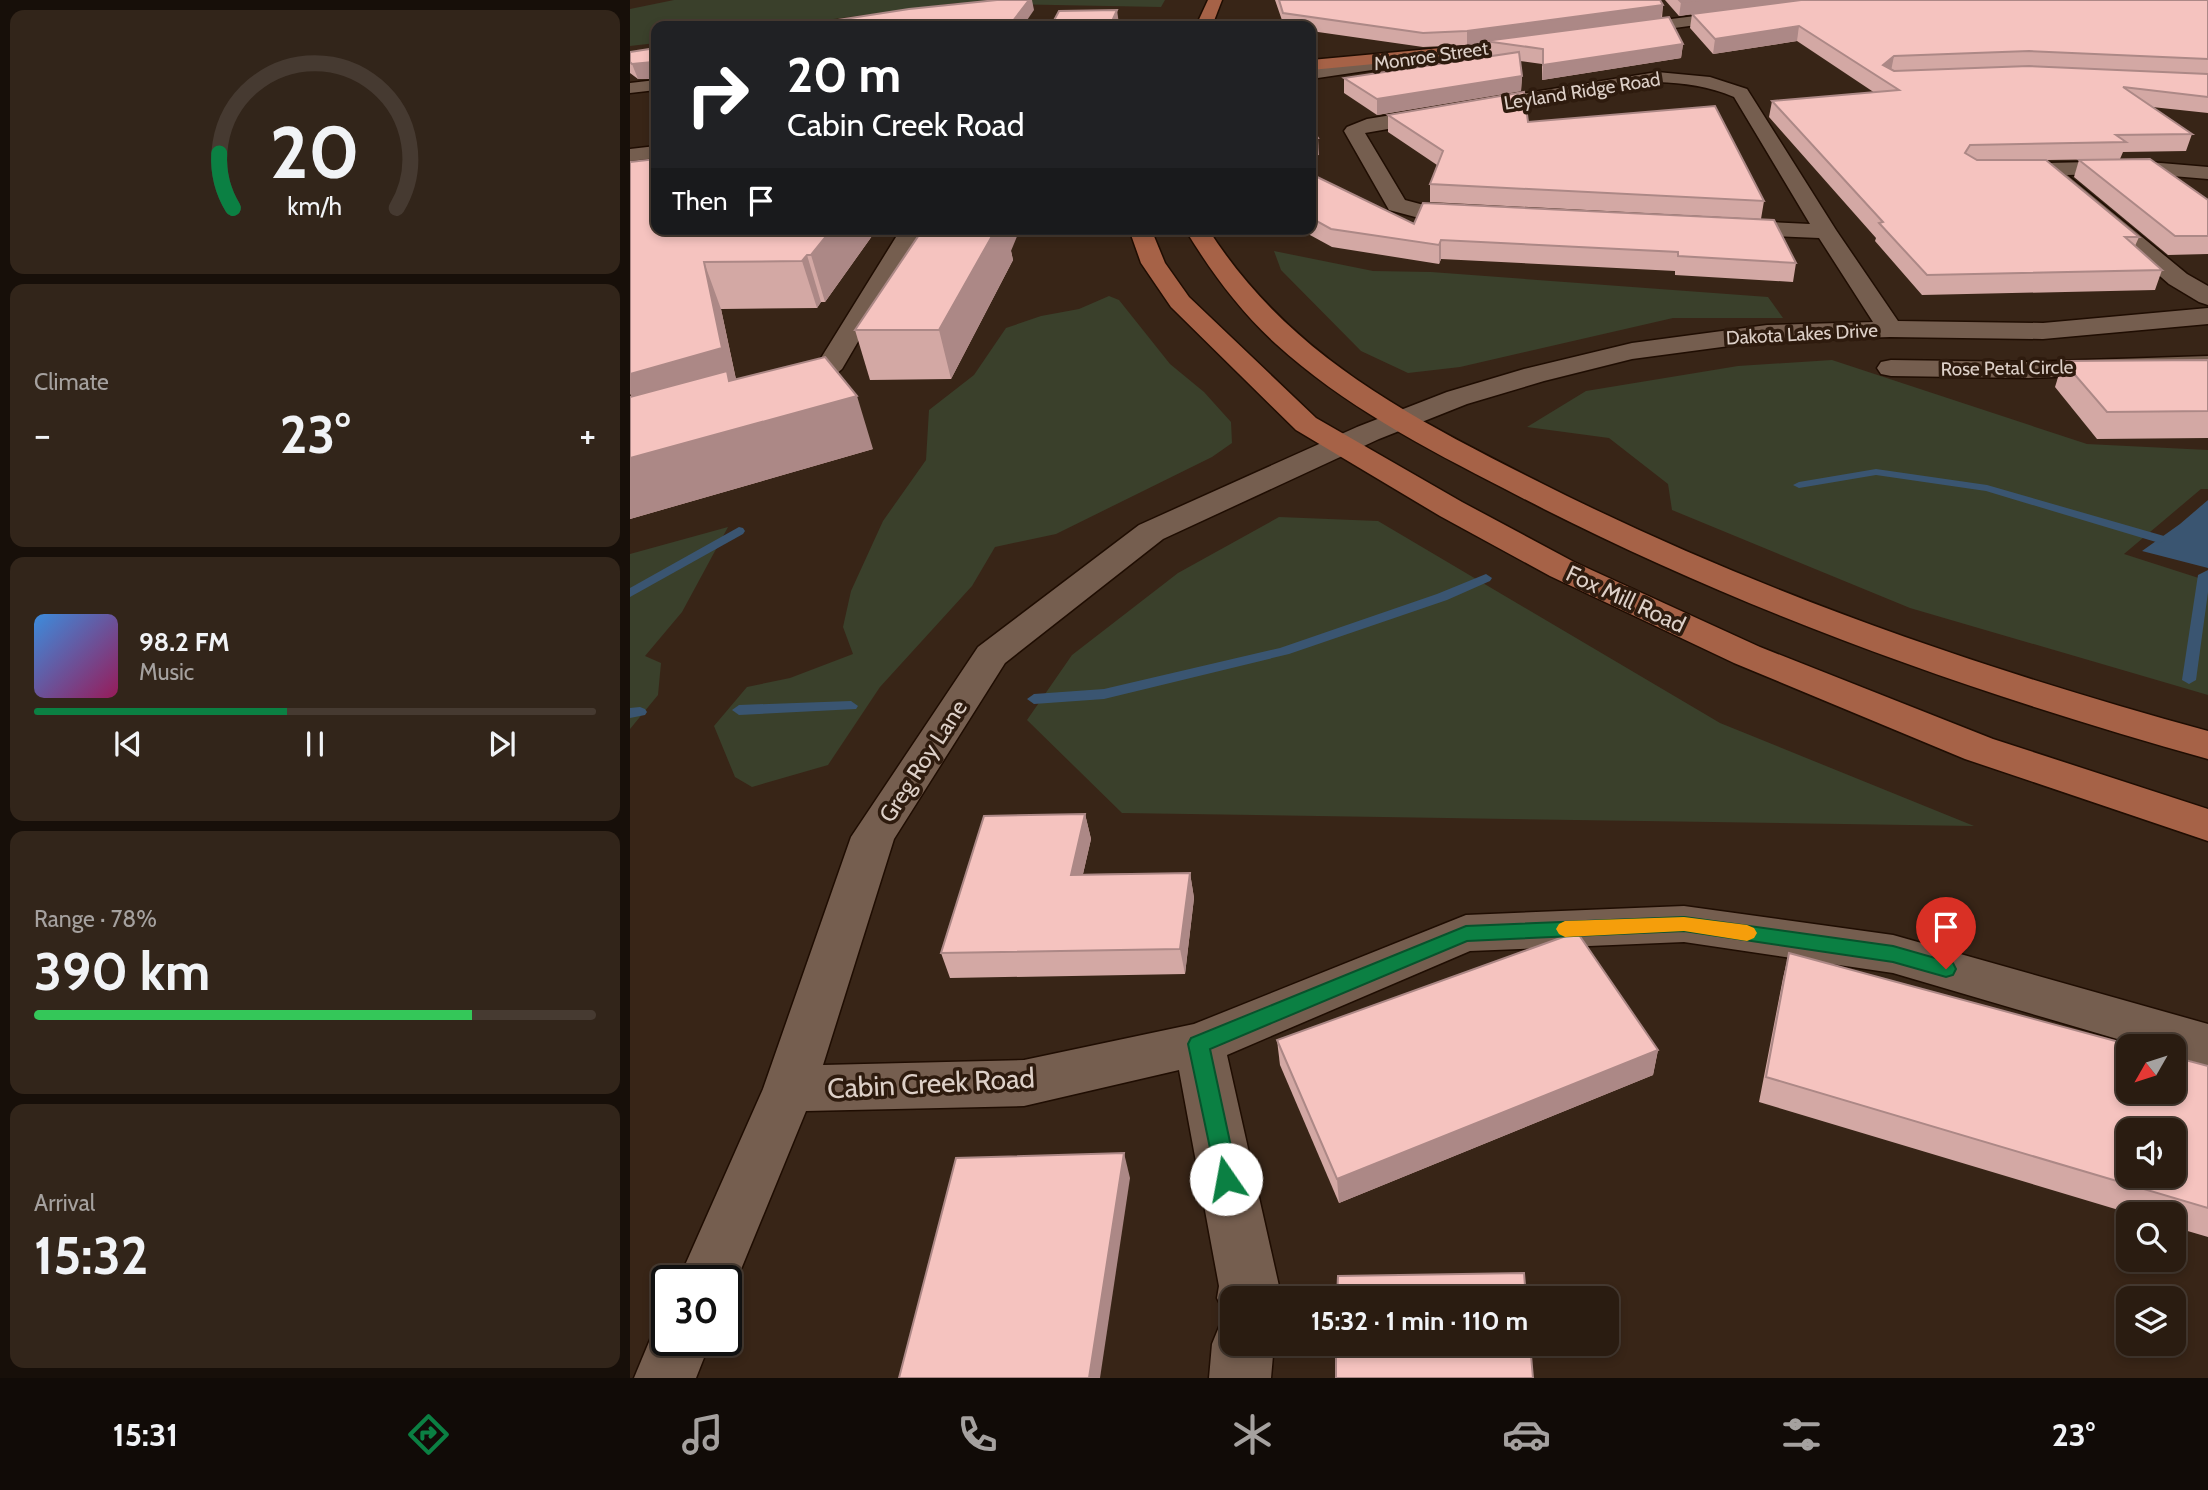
<!DOCTYPE html>
<html lang="en">
<head>
<meta charset="utf-8">
<style>
  body { margin:0; font-family:Cabin,sans-serif; background:#32251a; color:#f1f3f6; height:100vh; display:flex; flex-direction:column; font-size:26px; white-space:nowrap }
  * { box-sizing:border-box; margin:0 }
  p { font-size:23px; color:#a5a19f }
  .icon { flex:none; width:38px; height:38px; fill:none; stroke:currentColor; stroke-width:2; stroke-linecap:round; stroke-linejoin:round }
  .map { position:relative; flex:1; overflow:hidden }
  .details { display:flex; flex-direction:column; gap:10px; padding:10px; background:#170f09; width:630px }
  .details>* { flex:none }
  .guide { position:absolute; left:21px; top:21px; width:665px; height:214px; border-radius:14px; box-shadow:0 4px 10px #0003,0 0 0 2px #463a31; background:#202124; color:#fff; overflow:hidden }
  .needle { width:46px; rotate:231deg }
  .controls { position:absolute; left:1486px; top:1034px; display:grid; gap:14px }
  .controls a { display:grid; place-items:center; width:70px; height:70px; border-radius:14px; background:#2a1c11; box-shadow:0 4px 10px #0003,0 0 0 2px #463a31; font-size:35px }
  .speed { position:absolute; left:21px; top:1265px; display:flex; gap:14px; font-size:35px; font-weight:700; text-align:center }
  .speed>* { display:grid; place-content:center; width:91px; height:91px; border-radius:50%; background:#2a1c11; box-shadow:0 4px 10px #0003,0 0 0 2px #463a31; line-height:1 }
  .speed .limit { border:4px solid #111; border-radius:10px; background:#fff; color:#111 }
  .pin { position:absolute; display:grid; place-items:center; width:60px; height:60px; color:#fff; margin:-72px -30px; border-radius:50% 50% 50% 0; rotate:-45deg; box-shadow:0 0 7px #0007 }
  .pin .icon { rotate:45deg }
  .me { position:absolute; width:77px; margin:-38px; rotate:348deg; stroke-linejoin:round; filter:drop-shadow(0 0 5px #0008) }
  .turn { display:flex; align-items:center; gap:24px; height:147px; padding:0 21px; font-size:32px }
  .turn .icon { width:91px; height:91px; stroke-width:2.5 }
  .turn b { display:block; font-size:49px; line-height:60px }
  .then { display:flex; align-items:center; height:66px; padding:0 21px; background:#0003; gap:14px; font-size:26px }
  .big { font-size:52px; font-weight:700; line-height:1.1 }
  .details .tile { flex:1; display:flex; flex-direction:column; justify-content:center; gap:10px; min-width:0; padding:0 24px; border-radius:14px; background:#32251a }
  .details .dial { align-items:center; gap:0 }
  .dial svg { height:182px; overflow:visible; fill:none; stroke:#463a31; stroke-width:7; stroke-linecap:round; text-anchor:middle }
  .dial text { fill:#f1f3f6; stroke:none }
  .song { display:flex; align-items:center; gap:21px }
  .cover { width:84px; height:84px; border-radius:10px; background:linear-gradient(135deg,hsl(210 70% 55%),hsl(330 70% 35%)) }
  .played { height:7px; border-radius:4px; background:linear-gradient(90deg,#0b8043 45%,#463a31 45%) }
  .keys { display:flex; justify-content:space-around; direction:ltr }
  .heat { display:flex; justify-content:space-between; align-items:center; font-size:38px; direction:ltr }
  .charge { height:10px; border-radius:5px; background:linear-gradient(90deg,#34c759 78%,#463a31 0) }
  .trip { position:absolute; left:590px; top:1286px; width:399px; height:70px; border-radius:14px; background:#2a1c11; box-shadow:0 4px 10px #0003,0 0 0 2px #463a31; font-weight:700; line-height:70px; text-align:center }
  .dock { display:flex; height:112px; justify-content:space-around; align-items:center; background:#110b07; color:#a5a19f }
  .dock .icon { width:49px; height:49px }
  .dock .current { color:#0b8043 }
  .dock b { font-size:32px; color:#f1f3f6 }
  main { display:flex; flex:1; min-height:0 }
  .map>svg:first-child { display:block }
</style>
</head>
<body>
<main>
<section class="details">
<div class="tile dial"><svg viewBox="0 0 100 80">
<path d="M14 69A42 42 0 1 1 86 69"/>
<path d="M14 69A42 42 0 0 1 8 45" stroke="#0b8043"/>
<text x="50" y="56" font-size="32" font-weight="700">20</text>
<text x="50" y="72" font-size="11">km/h</text>
</svg></div>
<div class="tile"><p>Climate</p>
<div class="heat"><a>−</a><b class="big">23°</b><a>+</a></div>
</div>
<div class="tile">
<div class="song"><i class="cover"></i><div><b>98.2 FM</b><p>Music</p></div></div>
<div class="played"></div>
<div class="keys"><svg class="icon" aria-label="previous" viewBox="0 0 24 24"><path d="M18 5L8 12l10 7zM5 5v14"/></svg><svg class="icon" aria-label="pause" viewBox="0 0 24 24"><path d="M8 5v14M16 5v14"/></svg><svg class="icon" aria-label="next" viewBox="0 0 24 24"><path d="M6 5l10 7-10 7zM19 5v14"/></svg></div>
</div>
<div class="tile"><p>Range · 78%</p><b class="big">390 km</b><div class="charge"></div></div>
<div class="tile"><p>Arrival</p><b class="big">15:32</b></div>
</section>
<div class="map">
<svg width="1578" height="1378" viewBox="0 0 1578 1378">
  <rect width="100%" height="100%" fill="#382517"/>
  <!-- green -->
  <g fill="#3a402b">
    <path d="M 44,0 L 535,0 L 531,7 L 326,3 L 150,26 L 26,26 L 26,43 L 0,46 L 0,9 Z"/>
    <path d="M 644,251 L 743,271 L 801,272 L 1138,297 L 1153,318 L 1043,318 L 830,367 L 778,373 L 731,351 L 651,270 Z"/>
    <path d="M 479,296 L 489,300 L 540,364 L 574,392 L 601,422 L 602,443 L 582,457 L 426,534 L 365,547 L 342,586 L 250,687 L 198,765 L 122,787 L 105,777 L 84,726 L 117,687 L 160,678 L 223,654 L 213,627 L 221,591 L 253,521 L 296,460 L 299,410 L 344,375 L 376,328 L 411,316 L 449,309 Z"/>
    <path d="M 1202,360 L 1457,444 L 1578,450 L 1578,489 L 1571,489 L 1494,554 L 1578,581 L 1578,695 L 1280,608 L 1042,510 L 1038,484 L 979,438 L 897,427 L 956,391 L 1108,366 Z"/>
    <path d="M 649,517 L 748,521 L 1090,723 L 1344,826 L 492,813 L 397,720 L 442,655 L 548,573 Z"/>
    <path d="M 98,527 L 52,612 L 15,656 L 31,663 L 28,695 L 0,729 L 0,554 Z"/>
  </g>
  <!-- water -->
  <path fill="#3a5571" d="M 1578,500 L 1578,568 L 1512,551 L 1550,524 Z"/>
  <g fill="none" stroke-linecap="round" stroke-linejoin="round">
    <!-- stream -->
    <g fill="#3a5571" fill-rule="evenodd">
      <path d="M 1246,469 L 1357,485 L 1534,536 L 1536,539 L 1530,543 L 1526,542 L 1356,491 L 1246,475 L 1169,488 L 1163,485 L 1169,482 Z"/>
      <path d="M 109,527 L 113,528 L 115,531 L 113,534 L 0,597 L 0,588 Z"/>
      <path d="M 1578,570 L 1578,592 L 1566,680 L 1559,684 L 1552,680 L 1568,575 Z"/>
      <path d="M 856,574 L 862,578 L 860,581 L 817,600 L 659,654 L 474,699 L 404,704 L 397,699 L 404,694 L 474,689 L 650,648 L 807,594 Z"/>
      <path d="M 221,701 L 228,706 L 226,709 L 109,715 L 102,710 L 109,705 Z"/>
      <path d="M 10,707 L 15,709 L 17,712 L 15,715 L 0,718 L 0,708 Z"/>
    </g>
    <!-- minor casing -->
    <g stroke="#1f0d02" stroke-width="3">
      <g id="minor">
        <path d="M 1027,72 L 1080,77 L 1117,89 L 1206,230 L 1268,321 L 1413,323 L 1578,308 L 1578,324 L 1413,339 L 1260,337 L 1137,341 L 1002,359 L 914,381 L 837,404 L 749,439 L 533,539 L 375,663 L 264,839 L 193,1065 L 394,1060 L 564,1024 L 836,915 L 1054,906 L 1263,935 L 1578,1024 L 1578,1066 L 1544,1056 L 1544,1046 L 1511,1046 L 1263,973 L 1054,942 L 840,951 L 597,1055 L 649,1286 L 647,1298 L 602,1298 L 602,1344 L 644,1344 L 641,1378 L 579,1378 L 582,1344 L 591,1322 L 598,1320 L 587,1298 L 589,1286 L 549,1070 L 394,1106 L 176,1111 L 98,1301 L 96,1281 L 48,1281 L 133,1089 L 221,837 L 348,647 L 509,525 L 727,427 L 817,392 L 894,369 L 1002,343 L 1137,325 L 1243,322 L 1189,238 L 1097,234 L 1089,232 L 1086,227 L 1089,222 L 1097,220 L 1180,224 L 1104,97 C 1079,86 1054,83 1027,82 L 735,133 L 775,200 L 790,204 L 849,209 L 852,214 L 849,219 L 841,221 L 789,218 L 759,210 L 714,131 L 717,127 L 737,119 Z"/>
        <path d="M 26,80 L 26,90 L 0,93 L 0,83 Z"/>
        <path d="M 1507,161 L 1578,167 L 1578,179 L 1507,173 L 1437,175 L 1557,274 L 1578,286 L 1578,305 L 1569,302 L 1539,284 L 1407,169 L 1410,165 L 1417,163 Z"/>
        <path d="M 271,229 L 294,229 L 212,369 C 195,384 172,405 148,399 L 144,393 C 152,382 179,369 191,358 Z"/>
        <path d="M 1578,356 L 1578,372 L 1398,378 L 1261,376 L 1251,374 L 1247,368 L 1251,362 L 1261,360 L 1398,362 Z"/>
        <path d="M 37,1315 L 37,1340 L 81,1340 L 66,1378 L 4,1378 L 29,1318 Z"/>
      </g>
    </g>
    <!-- secondary casing -->
    <g stroke="#1f0d02" stroke-width="3">
      <g id="secondary">
        <path d="M 1113,10 L 1121,15 L 1118,18 L 993,35 L 985,30 L 993,25 Z"/>
        <path d="M 905,37 L 913,42 L 911,45 L 681,79 L 681,69 Z"/>
        <path d="M 26,146 L 26,158 L 0,161 L 0,149 Z"/>
      </g>
    </g>
    <!-- primary casing -->
    <g stroke="#1f0d02" stroke-width="3">
      <g id="primary">
        <path d="M 578,0 L 592,0 L 582,26 L 566,26 Z"/>
        <path d="M 833,46 L 841,51 L 839,55 L 681,70 L 681,60 Z"/>
        <path d="M 499,229 L 521,229 L 535,263 L 559,297 L 686,418 L 832,502 L 944,562 L 1130,647 L 1363,739 L 1578,809 L 1578,841 L 1335,759 L 1104,663 L 920,576 L 810,516 L 666,430 L 541,307 L 511,263 Z"/>
        <path d="M 555,229 L 578,229 C 659,356 779,416 909,482 C 1123,590 1348,668 1578,731 L 1578,759 C 1335,691 1098,606 875,489 C 795,448 713,405 646,344 C 609,310 581,272 555,229 Z"/>
      </g>
    </g>
    <!-- minor -->
    <use href="#minor" fill="#755e4f" fill-rule="evenodd"/>
    <!-- secondary -->
    <use href="#secondary" fill="#755e4f" fill-rule="evenodd"/>
    <!-- primary -->
    <use href="#primary" fill="#a66247" fill-rule="evenodd"/>
  </g>
  <!-- wall -->
  <g fill="#d3a8a4">
    <path d="M 645,0 L 1030,0 L 1033,5 L 1032,18 L 1053,44 L 1051,58 L 912,80 L 912,64 L 890,61 L 892,76 L 891,91 L 747,115 L 714,93 L 714,78 L 859,56 L 855,56 L 855,43 L 837,45 L 793,47 L 681,31 L 681,26 L 654,26 Z"/>
    <path d="M 1035,0 L 1578,0 L 1578,113 L 1522,107 L 1562,134 L 1556,151 L 1493,152 L 1490,159 L 1416,160 L 1509,237 L 1505,246 L 1532,270 L 1525,290 L 1292,295 L 1245,241 L 1246,238 L 1139,117 L 1142,101 L 1245,93 L 1167,41 L 1083,54 L 1060,28 L 1062,14 L 1049,16 Z"/>
    <path d="M 26,48 L 26,95 L 24,93 L 19,79 L 8,79 L 0,73 L 0,52 Z"/>
    <path d="M 758,115 L 898,122 L 1134,201 L 1131,219 L 800,202 L 800,184 L 807,165 L 758,132 Z"/>
    <path d="M 1449,160 L 1578,200 L 1578,254 L 1538,255 L 1444,177 Z"/>
    <path d="M 0,162 L 26,229 L 247,229 L 195,302 L 191,302 L 187,308 L 91,309 L 106,379 L 243,449 L 0,519 L 0,397 L 2,397 L 0,393 Z"/>
    <path d="M 681,174 L 784,224 L 1166,263 L 1163,282 L 1045,275 L 1045,271 L 811,259 L 809,264 L 702,247 L 669,229 L 681,229 Z"/>
    <path d="M 381,251 L 383,260 L 321,379 L 240,380 L 225,330 Z"/>
    <path d="M 1578,360 L 1578,438 L 1467,439 L 1425,387 L 1433,361 Z"/>
    <path d="M 455,814 L 461,839 L 453,874 L 560,873 L 564,898 L 555,974 L 320,978 L 311,953 Z"/>
    <path d="M 1159,953 L 1578,1066 L 1578,1237 L 1544,1227 L 1544,1214 L 1502,1214 L 1129,1102 L 1153,978 Z"/>
    <path d="M 647,1040 L 1028,1050 L 1023,1075 L 709,1203 L 650,1065 Z"/>
  </g>
  <!-- shaded-wall -->
  <g fill="#ac8886">
    <path d="M 399,0 L 402,0 L 404,10 L 393,26 L 379,26 Z"/>
    <path d="M 1069,0 L 1168,0 L 1049,16 L 1051,2 Z"/>
    <path d="M 1033,5 L 1031,19 L 855,41 L 855,43 L 837,45 L 837,31 Z"/>
    <path d="M 487,10 L 489,24 L 488,26 L 480,26 Z"/>
    <path d="M 1169,26 L 1167,41 L 1083,54 L 1085,39 Z"/>
    <path d="M 1053,44 L 1051,58 L 912,80 L 913,65 Z"/>
    <path d="M 1264,56 L 1261,71 L 1253,65 Z"/>
    <path d="M 22,62 L 26,74 L 18,77 L 19,79 L 8,79 L 2,64 Z"/>
    <path d="M 892,76 L 891,91 L 747,115 L 747,99 Z"/>
    <path d="M 688,138 L 689,155 L 681,156 L 681,139 Z"/>
    <path d="M 202,229 L 247,229 L 195,302 L 181,255 Z"/>
    <path d="M 366,229 L 390,229 L 381,251 L 383,260 L 321,379 L 309,330 Z"/>
    <path d="M 811,240 L 811,259 L 809,264 L 809,245 Z"/>
    <path d="M 177,255 L 191,302 L 187,308 L 172,261 Z"/>
    <path d="M 74,262 L 91,309 L 110,399 L 227,396 L 243,449 L 0,519 L 0,458 L 15,428 L 0,393 L 0,374 Z"/>
    <path d="M 455,814 L 461,839 L 447,900 L 441,875 Z"/>
    <path d="M 560,873 L 564,898 L 555,974 L 550,949 Z"/>
    <path d="M 1028,1050 L 1023,1075 L 709,1203 L 707,1179 Z"/>
    <path d="M 494,1153 L 500,1178 L 470,1378 L 459,1378 Z"/>
  </g>
  <!-- building -->
  <g fill="#f5c3bf" stroke="#ac8886" stroke-width="2" fill-rule="evenodd">
    <path d="M 367,0 L 399,0 L 379,26 L 169,26 L 279,9 Z"/>
    <path d="M 649,0 L 1030,0 L 1033,5 L 837,31 L 793,33 L 653,13 Z"/>
    <path d="M 1049,0 L 1069,0 L 1051,2 Z"/>
    <path d="M 1171,0 L 1578,0 L 1578,59 L 1399,51 L 1264,56 L 1253,65 L 1264,71 L 1399,66 L 1578,74 L 1578,97 L 1493,87 L 1562,134 L 1486,135 L 1496,142 L 1340,145 L 1335,153 L 1347,160 L 1416,160 L 1509,237 L 1495,237 L 1532,270 L 1297,275 L 1249,223 L 1253,222 L 1142,101 L 1269,90 L 1169,26 L 1085,39 L 1062,14 Z"/>
    <path d="M 487,10 L 480,26 L 421,26 L 429,11 Z"/>
    <path d="M 1039,17 L 1053,44 L 913,65 L 913,49 L 855,41 Z"/>
    <path d="M 26,48 L 26,83 L 18,77 L 23,74 L 22,62 L 2,64 L 0,62 L 0,52 Z"/>
    <path d="M 889,52 L 892,76 L 747,99 L 714,78 Z"/>
    <path d="M 894,92 L 898,122 L 1085,106 L 1134,201 L 800,184 L 813,151 L 758,115 Z"/>
    <path d="M 681,128 L 688,138 L 681,139 Z"/>
    <path d="M 26,159 L 26,229 L 202,229 L 181,255 L 177,255 L 172,261 L 74,262 L 92,348 L 0,374 L 0,162 Z"/>
    <path d="M 1520,159 L 1578,200 L 1578,236 L 1545,236 L 1449,160 Z"/>
    <path d="M 681,174 L 784,224 L 793,203 L 1144,220 L 1166,263 L 1048,256 L 1048,252 L 811,240 L 809,245 L 701,229 L 681,218 Z"/>
    <path d="M 293,229 L 366,229 L 309,330 L 225,330 Z"/>
    <path d="M 195,357 L 227,396 L 0,458 L 0,397 L 97,371 L 99,381 Z"/>
    <path d="M 1578,360 L 1578,411 L 1477,412 L 1433,361 Z"/>
    <path d="M 455,814 L 441,875 L 560,873 L 550,949 L 311,953 L 354,816 Z"/>
    <path d="M 947,932 L 1028,1050 L 707,1179 L 647,1040 Z"/>
    <path d="M 1159,953 L 1504,1046 L 1498,1046 L 1498,1092 L 1544,1092 L 1544,1057 L 1578,1066 L 1578,1208 L 1136,1077 ZM 1498,1130 L 1544,1130 L 1544,1176 L 1498,1176 Z"/>
    <path d="M 494,1153 L 459,1378 L 269,1378 L 326,1158 Z"/>
    <path d="M 894,1273 L 896,1298 L 707,1298 L 708,1276 Z"/>
    <path d="M 706,1344 L 900,1344 L 903,1378 L 706,1378 Z"/>
  </g>
  <!-- route -->
  <path fill="#0b8043" stroke="#07532c" stroke-width="2" d="M 1054,917 L 1263,946 L 1323,963 L 1326,969 L 1323,975 L 1316,977 L 1263,962 L 1054,931 L 837,941 L 580,1049 L 608,1179 L 604,1186 L 596,1189 L 588,1186 L 558,1044 L 561,1038 L 836,926 Z"/>
  <!-- slow -->
  <path fill="#f59e0b" d="M 1054,917 L 1117,925 L 1124,928 L 1127,933 L 1124,938 L 1117,941 L 1054,931 L 935,937 L 929,934 L 926,929 L 929,924 L 935,921 Z"/>
  <g text-anchor="middle" dominant-baseline="central" stroke-width="7" stroke-linejoin="round" paint-order="stroke">
    <!-- far-street labels -->
    <g font-size="19" fill="#ddd0c8" stroke="#2e1b0e">
      <text transform="translate(801 56) rotate(-8)">Monroe Street</text>
      <text transform="translate(952 91) rotate(-9)">Leyland Ridge Road</text>
      <text transform="translate(1172 334) rotate(-3)">Dakota Lakes Drive</text>
      <text transform="translate(1377 368) rotate(-1)">Rose Petal Circle</text>
    </g>
    <!-- street labels -->
    <g font-size="23" fill="#ddd0c8" stroke="#2e1b0e">
      <text transform="translate(996 599) rotate(25)">Fox Mill Road</text>
      <text transform="translate(293 761) rotate(-57)">Greg Roy Lane</text>
    </g>
    <!-- near-street labels -->
    <g font-size="28" fill="#ddd0c8" stroke="#2e1b0e">
      <text transform="translate(301 1083) rotate(-3)">Cabin Creek Road</text>
    </g>
  </g>
</svg>
<div class="controls">
<a><svg class="needle" viewBox="-14 -14 28 28"><path d="M0-13l5 13h-10z" fill="#e53935"/><path d="M0 13l5-13h-10z" fill="#a5a19f"/></svg></a>
<a><svg class="icon" aria-label="sound" viewBox="0 0 24 24"><path d="M4 9h4l5-4v14l-5-4H4zM17 9q2 3 0 6"/></svg></a>
<a><svg class="icon" aria-label="search" viewBox="0 0 24 24"><circle cx="10" cy="10" r="6"/><path d="M15 15l6 6"/></svg></a>
<a><svg class="icon" aria-label="layers" viewBox="0 0 24 24"><path d="M12 4l9 5-9 5-9-5zM3 14l9 5 9-5"/></svg></a>
</div>
<div class="speed"><div class="limit">30</div></div>
<div class="pin" style="left:1316px;top:969px;background:#d93025"><svg class="icon" aria-label="arrive" viewBox="0 0 24 24"><path d="M6 21V4h12l-3 4 3 4H6"/></svg></div>
<svg class="me" style="left:596px;top:1179px" viewBox="-20 -20 40 40"><circle r="19" fill="#fff"/><path d="M0-13L10 11 0 6-10 11z" fill="#0b8043"/></svg>
<div class="trip">15:32 · 1 min · 110 m</div>
<div class="guide">
<div class="turn"><svg class="icon" aria-label="right" viewBox="0 0 24 24"><path d="M7 20v-9h11M14 6l5 5-5 5"/></svg><div><b>20 m</b>Cabin Creek Road</div></div>
<div class="then">Then<svg class="icon" aria-label="arrive" viewBox="0 0 24 24"><path d="M6 21V4h12l-3 4 3 4H6"/></svg></div>
</div>
</div>
</main>
<nav class="dock">
<b>15:31</b>
<svg class="icon current" aria-label="directions" viewBox="0 0 24 24"><path d="M12 3l9 9-9 9-9-9zM9 14v-3h6M13 9l2 2-2 2"/></svg>
<svg class="icon" aria-label="music" viewBox="0 0 24 24"><path d="M9 18V5l10-2v13"/><circle cx="6" cy="18" r="3"/><circle cx="16" cy="16" r="3"/></svg>
<svg class="icon" aria-label="phone" viewBox="0 0 24 24"><path d="M5 4h4l2 5-3 2q2 4 5 5l2-3 5 2v4C11 20 4 13 5 4z"/></svg>
<svg class="icon" aria-label="climate" viewBox="0 0 24 24"><path d="M12 3v18M4 7l16 10M4 17L20 7"/></svg>
<svg class="icon" aria-label="car" viewBox="0 0 24 24"><path d="M5 17H2v-5l4-1 3-4h7l3 4 3 1v5h-3M9 17h6M6 11h13"/><circle cx="7" cy="17" r="2"/><circle cx="17" cy="17" r="2"/></svg>
<svg class="icon" aria-label="filters" viewBox="0 0 24 24"><path d="M4 7h16M4 17h16"/><circle cx="9" cy="7" r="2"/><circle cx="15" cy="17" r="2"/></svg>
<b>23°</b>
</nav>
</body>
</html>
